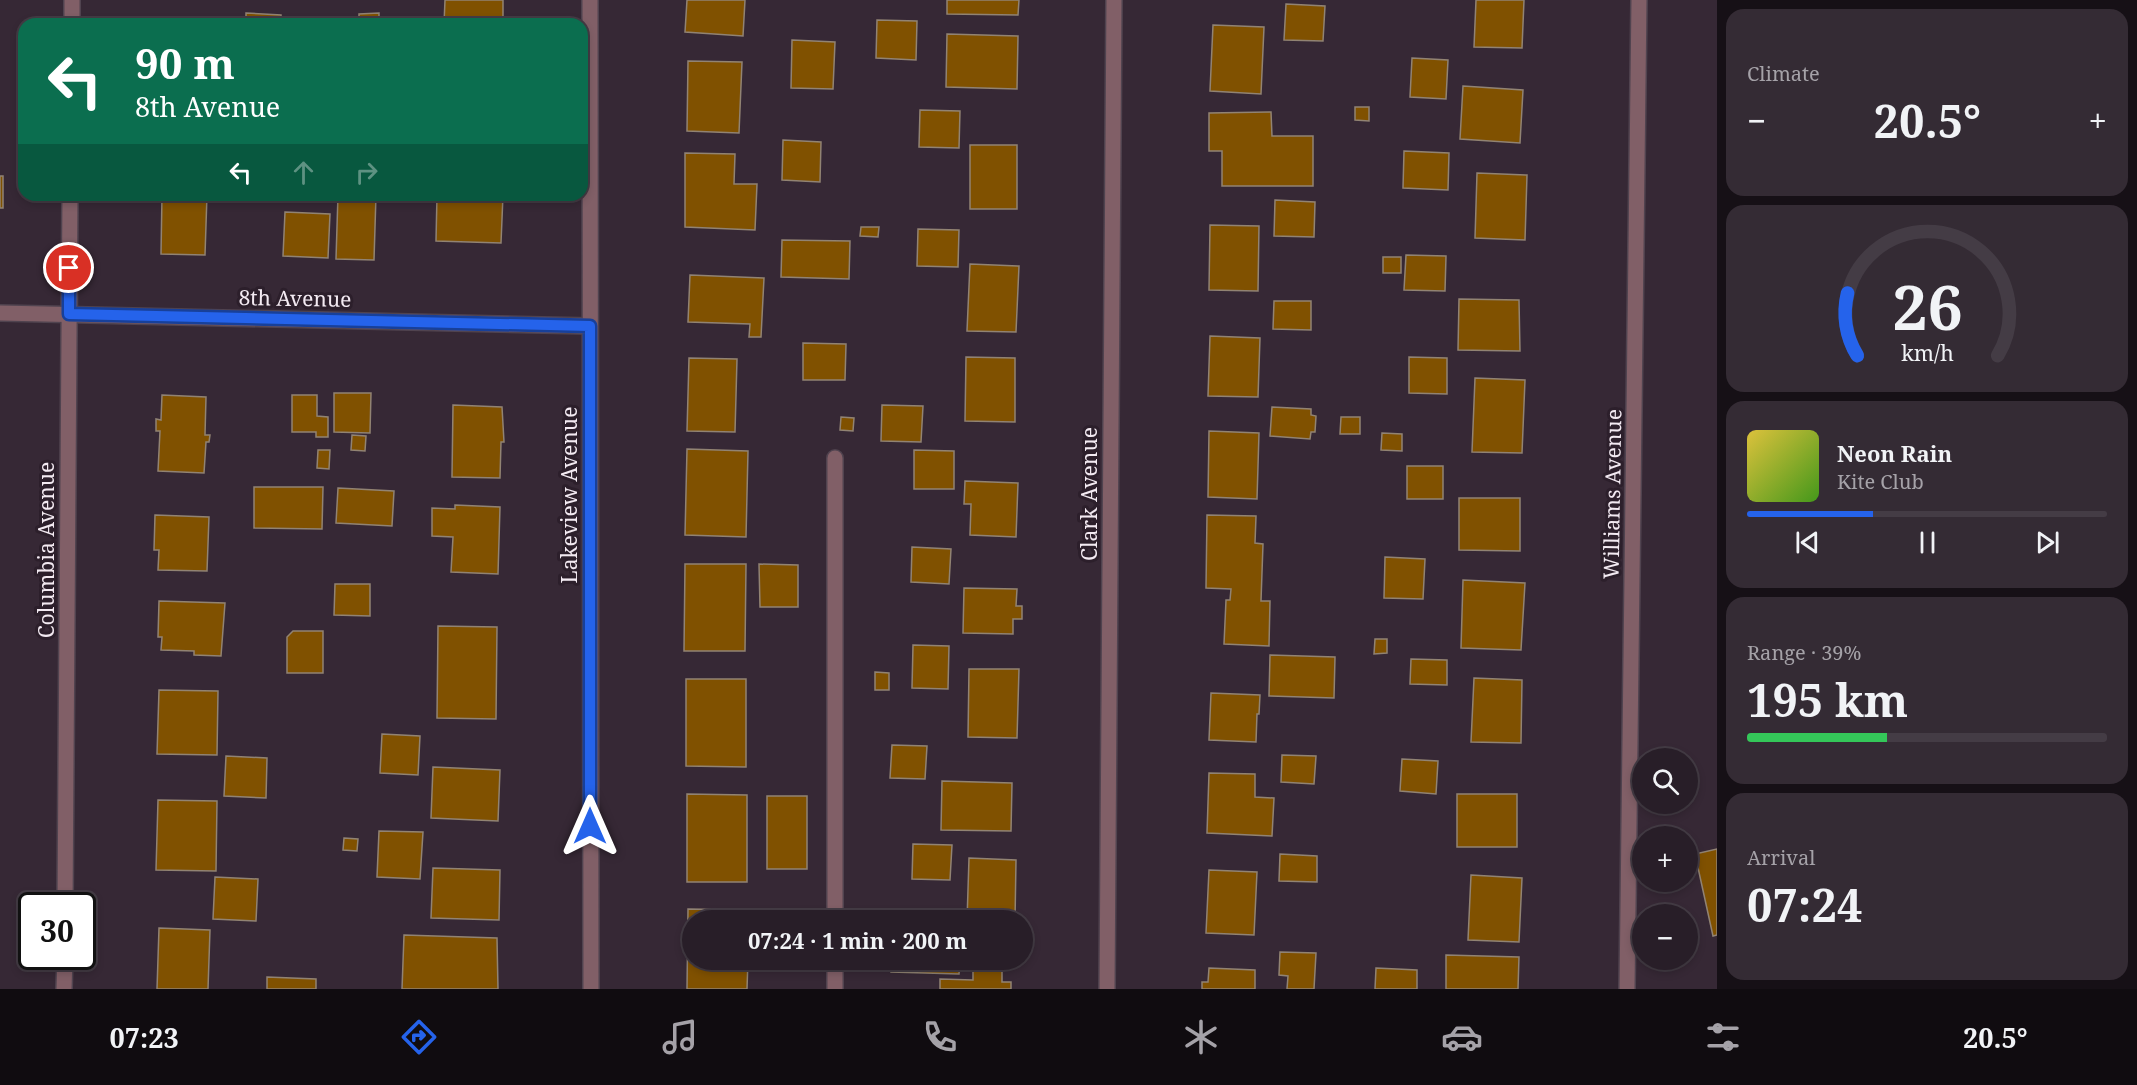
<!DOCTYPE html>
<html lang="en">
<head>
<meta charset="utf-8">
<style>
  body { margin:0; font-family:"Noto Serif",serif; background:#342b34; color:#f1f3f6; height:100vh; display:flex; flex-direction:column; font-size:22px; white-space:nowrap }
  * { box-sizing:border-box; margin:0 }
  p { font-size:20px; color:#a5a2a8 }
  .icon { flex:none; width:33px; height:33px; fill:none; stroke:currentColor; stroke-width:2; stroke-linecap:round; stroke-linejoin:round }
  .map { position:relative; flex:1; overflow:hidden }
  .side { display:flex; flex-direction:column; gap:9px; padding:9px; background:#161016; width:420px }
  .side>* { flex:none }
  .banner { position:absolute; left:18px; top:18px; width:570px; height:183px; border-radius:18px; box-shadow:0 3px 9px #0003,0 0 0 2px #443c45; background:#0b6e4f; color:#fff; overflow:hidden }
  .tools { position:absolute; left:1632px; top:748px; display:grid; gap:12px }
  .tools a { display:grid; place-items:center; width:66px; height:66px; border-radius:50%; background:#281e28; box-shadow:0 3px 9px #0003,0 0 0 2px #443c45; font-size:30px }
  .speed { position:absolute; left:18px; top:892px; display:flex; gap:12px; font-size:30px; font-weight:700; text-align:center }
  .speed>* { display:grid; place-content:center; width:78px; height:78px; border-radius:50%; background:#281e28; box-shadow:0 3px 9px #0003,0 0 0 2px #443c45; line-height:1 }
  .speed .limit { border:3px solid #111; border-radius:9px; background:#fff; color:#111 }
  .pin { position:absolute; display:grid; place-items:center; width:51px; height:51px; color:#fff; margin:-26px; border:3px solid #fff; border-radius:50%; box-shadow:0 2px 6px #0007 }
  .me { position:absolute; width:66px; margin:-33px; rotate:0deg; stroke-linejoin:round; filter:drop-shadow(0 0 4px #0008) }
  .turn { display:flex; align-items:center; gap:21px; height:126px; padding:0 18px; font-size:27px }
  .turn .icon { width:78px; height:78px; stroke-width:2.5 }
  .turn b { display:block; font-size:42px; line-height:51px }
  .lanes { display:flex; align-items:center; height:57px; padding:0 18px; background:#0003; justify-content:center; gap:30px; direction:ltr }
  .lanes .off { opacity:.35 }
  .big { font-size:45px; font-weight:700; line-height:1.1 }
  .side .card { flex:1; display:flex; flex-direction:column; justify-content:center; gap:9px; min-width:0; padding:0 21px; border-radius:18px; background:#342b34 }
  .side .dial { align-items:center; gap:0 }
  .dial svg { height:156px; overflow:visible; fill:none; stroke:#443c45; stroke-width:7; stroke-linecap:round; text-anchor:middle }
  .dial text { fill:#f1f3f6; stroke:none }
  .song { display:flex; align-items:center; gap:18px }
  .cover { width:72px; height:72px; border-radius:9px; background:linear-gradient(135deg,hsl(50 70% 55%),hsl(100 70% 35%)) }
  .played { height:6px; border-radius:3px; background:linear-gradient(90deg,#2563eb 35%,#443c45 35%) }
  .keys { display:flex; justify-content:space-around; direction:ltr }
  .heat { display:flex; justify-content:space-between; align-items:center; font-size:33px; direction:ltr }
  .charge { height:9px; border-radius:4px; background:linear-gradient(90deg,#34c759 39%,#443c45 0) }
  .trip { position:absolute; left:682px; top:910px; width:351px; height:60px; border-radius:30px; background:#281e28; box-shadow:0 3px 9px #0003,0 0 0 2px #443c45; font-weight:700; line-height:60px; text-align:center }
  .tabs { display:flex; height:96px; justify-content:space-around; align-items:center; background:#100c10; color:#a5a2a8 }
  .tabs .icon { width:42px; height:42px }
  .tabs .selected { color:#2563eb }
  .tabs b { font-size:27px; color:#f1f3f6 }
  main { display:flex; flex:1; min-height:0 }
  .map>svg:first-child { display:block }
</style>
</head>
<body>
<main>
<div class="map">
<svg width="1717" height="989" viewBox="0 0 1717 989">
  <rect width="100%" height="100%" fill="#362835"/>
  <!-- building -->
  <g fill="#805100" stroke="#918373" stroke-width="1.5">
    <path d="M 445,0 L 503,0 L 503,24 L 444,24 Z"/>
    <path d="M 687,0 L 745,0 L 743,36 L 685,32 Z"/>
    <path d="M 947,0 L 1019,0 L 1018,15 L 947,14 Z"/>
    <path d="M 1476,0 L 1524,0 L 1522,48 L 1474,47 Z"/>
    <path d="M 1286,4 L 1325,6 L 1323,41 L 1284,40 Z"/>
    <path d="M 246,13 L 281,15 L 281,24 L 246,24 Z"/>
    <path d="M 379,13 L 379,24 L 359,24 L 359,14 Z"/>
    <path d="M 877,20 L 917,21 L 916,60 L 876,58 Z"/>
    <path d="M 1213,25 L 1264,27 L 1261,94 L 1210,91 Z"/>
    <path d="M 947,34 L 1018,36 L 1017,89 L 946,87 Z"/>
    <path d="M 792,40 L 835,42 L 833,89 L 791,88 Z"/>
    <path d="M 1412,58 L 1448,60 L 1446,99 L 1410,97 Z"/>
    <path d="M 688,61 L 742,62 L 739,133 L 687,131 Z"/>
    <path d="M 1463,86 L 1523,90 L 1520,143 L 1460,139 Z"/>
    <path d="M 1355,107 L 1369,107 L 1369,121 L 1355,120 Z"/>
    <path d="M 920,110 L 960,111 L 959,148 L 919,147 Z"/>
    <path d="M 1269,112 L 1271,112 L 1272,136 L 1313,136 L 1313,186 L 1222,186 L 1222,151 L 1209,151 L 1209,113 Z"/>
    <path d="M 783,140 L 821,142 L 820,182 L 782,180 Z"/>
    <rect x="970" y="145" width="47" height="64"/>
    <path d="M 1404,151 L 1449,153 L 1448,190 L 1403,188 Z"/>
    <path d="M 685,153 L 735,154 L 734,184 L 757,184 L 755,230 L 685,227 Z"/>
    <path d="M 1477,173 L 1527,175 L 1525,240 L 1475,238 Z"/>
    <rect x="0" y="176" width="3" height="32"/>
    <path d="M 162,195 L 207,195 L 205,255 L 161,254 Z"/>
    <path d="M 338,195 L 376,195 L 374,260 L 336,259 Z"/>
    <path d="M 437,195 L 503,195 L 501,243 L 436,241 Z"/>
    <path d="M 1275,200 L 1315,202 L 1314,237 L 1274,236 Z"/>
    <path d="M 285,212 L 330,214 L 328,258 L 283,256 Z"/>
    <path d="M 1210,225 L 1259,226 L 1258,291 L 1209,290 Z"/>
    <path d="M 861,227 L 879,227 L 878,237 L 860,236 Z"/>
    <path d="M 918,229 L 959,230 L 958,267 L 917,266 Z"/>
    <path d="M 782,240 L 850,241 L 849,279 L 781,277 Z"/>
    <path d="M 1406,255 L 1446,256 L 1445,291 L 1404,290 Z"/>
    <rect x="1383" y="257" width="18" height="16"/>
    <path d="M 970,264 L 1019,266 L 1016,332 L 967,331 Z"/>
    <path d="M 690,275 L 764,278 L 761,337 L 749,337 L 750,324 L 688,322 Z"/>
    <path d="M 1459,299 L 1519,300 L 1520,351 L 1458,350 Z"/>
    <path d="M 1274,301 L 1311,301 L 1311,330 L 1273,329 Z"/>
    <path d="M 1210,336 L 1260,338 L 1258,397 L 1208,396 Z"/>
    <path d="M 803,343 L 846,344 L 845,380 L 803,380 Z"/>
    <path d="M 966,357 L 1015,358 L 1015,422 L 965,421 Z"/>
    <path d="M 1409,357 L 1447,358 L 1447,394 L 1409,393 Z"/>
    <path d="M 689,358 L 737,359 L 735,432 L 687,431 Z"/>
    <path d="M 1475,378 L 1525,380 L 1522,453 L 1472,452 Z"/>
    <path d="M 334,393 L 371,393 L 370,433 L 334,432 Z"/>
    <path d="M 162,395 L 206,397 L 205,435 L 210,435 L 209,442 L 206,442 L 204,473 L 158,471 L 160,431 L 156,431 L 156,419 L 161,420 Z"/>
    <path d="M 292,395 L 317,395 L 317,416 L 328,417 L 328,437 L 316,437 L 316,432 L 292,432 Z"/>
    <path d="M 453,405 L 502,407 L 504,442 L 501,442 L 500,478 L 452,477 Z"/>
    <path d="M 882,405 L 923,406 L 921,442 L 881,441 Z"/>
    <path d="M 1272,407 L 1311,409 L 1311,415 L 1316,416 L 1315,432 L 1311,432 L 1310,439 L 1270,436 Z"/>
    <path d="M 841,417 L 854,418 L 853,431 L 840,430 Z"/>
    <path d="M 1341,417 L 1360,417 L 1360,434 L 1340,434 Z"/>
    <path d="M 1209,431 L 1259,433 L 1257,499 L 1208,497 Z"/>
    <path d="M 1382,433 L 1402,434 L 1402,451 L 1381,450 Z"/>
    <path d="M 352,435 L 366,436 L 365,451 L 351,450 Z"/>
    <path d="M 687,449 L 748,451 L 746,537 L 685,535 Z"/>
    <path d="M 318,450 L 330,450 L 329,469 L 317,468 Z"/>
    <path d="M 914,450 L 954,451 L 954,489 L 914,489 Z"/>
    <rect x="1407" y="466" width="36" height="33"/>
    <path d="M 965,481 L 1018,483 L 1016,537 L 970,535 L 971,504 L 964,504 Z"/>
    <path d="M 254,487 L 323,487 L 322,529 L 254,528 Z"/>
    <path d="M 338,488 L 394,491 L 392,526 L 336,523 Z"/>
    <path d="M 1459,498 L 1520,498 L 1520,551 L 1459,550 Z"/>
    <path d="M 455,505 L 500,507 L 498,574 L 451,572 L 453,537 L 432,536 L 432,508 L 455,509 Z"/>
    <path d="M 155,515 L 209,517 L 207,571 L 158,570 L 159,550 L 154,550 Z"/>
    <path d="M 1207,515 L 1256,516 L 1255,543 L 1263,544 L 1261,601 L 1270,601 L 1269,646 L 1224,644 L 1226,600 L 1230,600 L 1231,589 L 1206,588 Z"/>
    <path d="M 912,547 L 951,549 L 949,584 L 911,582 Z"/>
    <path d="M 1385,557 L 1425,559 L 1423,599 L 1384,598 Z"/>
    <path d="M 685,564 L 746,564 L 745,651 L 684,651 Z"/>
    <path d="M 759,564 L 798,565 L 798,607 L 760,607 Z"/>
    <path d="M 1463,580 L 1525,583 L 1521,650 L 1461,648 Z"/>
    <path d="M 335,584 L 370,584 L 370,616 L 334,615 Z"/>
    <path d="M 964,588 L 1017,589 L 1016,606 L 1022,606 L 1022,619 L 1013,619 L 1013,634 L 963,633 Z"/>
    <path d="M 159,601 L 225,603 L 221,656 L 194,655 L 194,651 L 161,650 L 162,637 L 158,637 Z"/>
    <path d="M 438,626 L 497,627 L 496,719 L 437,718 Z"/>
    <path d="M 293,631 L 323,631 L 323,673 L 287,673 L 287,637 Z"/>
    <path d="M 1375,639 L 1387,639 L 1387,653 L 1374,654 Z"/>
    <path d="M 913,645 L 949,646 L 948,689 L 912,688 Z"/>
    <path d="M 1270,655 L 1335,657 L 1334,698 L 1269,696 Z"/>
    <path d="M 1411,659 L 1447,660 L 1447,685 L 1410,684 Z"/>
    <path d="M 969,669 L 1019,669 L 1017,738 L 968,737 Z"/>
    <path d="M 875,672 L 889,673 L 889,690 L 875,690 Z"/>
    <path d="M 1474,678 L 1522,680 L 1521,743 L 1471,742 Z"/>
    <path d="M 686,679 L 746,679 L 746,767 L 686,766 Z"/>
    <path d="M 159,690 L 218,691 L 217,755 L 157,754 Z"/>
    <path d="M 1211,693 L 1260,695 L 1259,714 L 1257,714 L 1256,742 L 1209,740 Z"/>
    <path d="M 382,734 L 420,736 L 418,775 L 380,773 Z"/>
    <path d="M 892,745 L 927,746 L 925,779 L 890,778 Z"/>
    <path d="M 1282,755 L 1316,756 L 1314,784 L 1281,782 Z"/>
    <path d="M 226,756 L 267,758 L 266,798 L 224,796 Z"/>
    <path d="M 1402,759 L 1438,761 L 1436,794 L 1400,791 Z"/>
    <path d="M 433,767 L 500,770 L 498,821 L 431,818 Z"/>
    <path d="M 1209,773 L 1255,774 L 1255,797 L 1274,798 L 1272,836 L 1207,833 Z"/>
    <path d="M 942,781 L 1012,783 L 1011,831 L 941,830 Z"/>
    <path d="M 687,794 L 747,795 L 747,882 L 687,882 Z"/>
    <rect x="1457" y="794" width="60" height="53"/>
    <rect x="767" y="796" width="40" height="73"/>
    <path d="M 158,800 L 217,801 L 216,871 L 156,870 Z"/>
    <path d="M 379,831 L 423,832 L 420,879 L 377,877 Z"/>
    <path d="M 344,838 L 358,839 L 357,851 L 343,850 Z"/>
    <path d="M 913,844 L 952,845 L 950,880 L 912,879 Z"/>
    <path d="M 1717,849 L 1717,935 L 1713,936 L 1695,854 Z"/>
    <path d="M 1280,854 L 1317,856 L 1317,882 L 1279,881 Z"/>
    <path d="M 969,858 L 1016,860 L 1015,921 L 967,921 Z"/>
    <path d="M 433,868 L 500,870 L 499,920 L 431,918 Z"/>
    <path d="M 1209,870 L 1257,872 L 1254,935 L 1206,933 Z"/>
    <path d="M 1471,875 L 1522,878 L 1519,942 L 1468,940 Z"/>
    <path d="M 215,877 L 258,879 L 256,921 L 213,919 Z"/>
    <path d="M 688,909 L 749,910 L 749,921 L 693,921 L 693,960 L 748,960 L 747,989 L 687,989 Z"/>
    <path d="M 774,911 L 789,911 L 789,921 L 773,921 Z"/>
    <path d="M 159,928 L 210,930 L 208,989 L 157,989 Z"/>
    <path d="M 404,935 L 497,938 L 498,989 L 402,989 Z"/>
    <path d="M 1280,952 L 1316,953 L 1314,989 L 1287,989 L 1288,976 L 1279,975 Z"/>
    <path d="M 1446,955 L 1519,957 L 1518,989 L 1446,989 Z"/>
    <path d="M 891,960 L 960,960 L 959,974 L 891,972 Z"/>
    <path d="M 973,962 L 1002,963 L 1002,982 L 1011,982 L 1011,989 L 940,989 L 940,979 L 973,980 Z"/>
    <path d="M 1209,968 L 1255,970 L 1255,989 L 1202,989 L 1202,982 L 1208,982 Z"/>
    <path d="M 1376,968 L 1417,970 L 1417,989 L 1375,989 Z"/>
    <path d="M 267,977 L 316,979 L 316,989 L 267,989 Z"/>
  </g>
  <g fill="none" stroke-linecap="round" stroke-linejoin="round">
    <!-- minor casing -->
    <g stroke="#50434f" stroke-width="18">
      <g id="minor">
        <path d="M 590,0 L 591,989"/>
        <path d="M 72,24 L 72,0"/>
        <path d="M 0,313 L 590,326"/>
        <path d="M 65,906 L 70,195"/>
        <path d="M 835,921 L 835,458"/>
        <path d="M 64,989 L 65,957"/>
        <path d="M 835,989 L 835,960"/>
        <path d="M 1107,989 L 1114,0"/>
        <path d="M 1627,989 L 1639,0"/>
      </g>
    </g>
    <!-- minor -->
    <use href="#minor" stroke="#815f67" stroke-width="15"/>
  </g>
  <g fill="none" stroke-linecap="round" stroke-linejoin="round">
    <!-- route casing -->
    <g stroke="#184099" stroke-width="15">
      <path id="route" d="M 69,268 L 69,314 L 590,326 L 590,826"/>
    </g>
    <!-- route -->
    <use href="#route" stroke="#2563eb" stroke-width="10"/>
  </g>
  <g text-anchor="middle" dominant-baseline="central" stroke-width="6" stroke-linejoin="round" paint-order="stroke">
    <!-- street labels -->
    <g font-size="21" fill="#f3eaf2" stroke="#2c1f2b">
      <text transform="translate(295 298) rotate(1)">8th Avenue</text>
      <text transform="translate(1089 494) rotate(-90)">Clark Avenue</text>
      <text transform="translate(1612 494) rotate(-89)">Williams Avenue</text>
      <text transform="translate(569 495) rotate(-90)">Lakeview Avenue</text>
      <text transform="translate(46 550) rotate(-90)">Columbia Avenue</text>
    </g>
  </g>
</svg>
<div class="tools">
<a><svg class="icon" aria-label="search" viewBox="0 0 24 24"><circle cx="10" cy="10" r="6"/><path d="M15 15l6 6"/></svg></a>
<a>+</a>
<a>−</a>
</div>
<div class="speed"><div class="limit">30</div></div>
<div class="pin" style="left:69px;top:268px;background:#d93025"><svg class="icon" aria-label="arrive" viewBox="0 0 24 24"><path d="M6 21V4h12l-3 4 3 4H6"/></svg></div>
<svg class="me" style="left:590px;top:826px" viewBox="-20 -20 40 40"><path d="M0-17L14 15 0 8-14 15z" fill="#2563eb" stroke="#fff" stroke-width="4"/></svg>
<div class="trip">07:24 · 1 min · 200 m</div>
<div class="banner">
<div class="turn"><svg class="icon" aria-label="left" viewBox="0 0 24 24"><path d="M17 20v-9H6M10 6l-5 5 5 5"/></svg><div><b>90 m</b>8th Avenue</div></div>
<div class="lanes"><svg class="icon" aria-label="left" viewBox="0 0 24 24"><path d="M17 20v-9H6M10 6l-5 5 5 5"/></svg><svg class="icon off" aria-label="ahead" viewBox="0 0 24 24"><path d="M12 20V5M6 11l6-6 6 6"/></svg><svg class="icon off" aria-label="right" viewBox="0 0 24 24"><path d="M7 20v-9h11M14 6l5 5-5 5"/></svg></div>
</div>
</div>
<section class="side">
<div class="card"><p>Climate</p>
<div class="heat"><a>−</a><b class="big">20.5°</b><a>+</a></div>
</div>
<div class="card dial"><svg viewBox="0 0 100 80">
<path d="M14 69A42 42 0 1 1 86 69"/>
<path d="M14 69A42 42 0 0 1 9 37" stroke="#2563eb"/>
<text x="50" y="56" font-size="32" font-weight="700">26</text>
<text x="50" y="72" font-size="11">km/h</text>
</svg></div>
<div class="card">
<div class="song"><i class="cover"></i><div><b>Neon Rain</b><p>Kite Club</p></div></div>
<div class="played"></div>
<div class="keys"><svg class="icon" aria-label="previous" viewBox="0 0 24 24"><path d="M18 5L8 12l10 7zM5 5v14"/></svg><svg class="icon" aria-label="pause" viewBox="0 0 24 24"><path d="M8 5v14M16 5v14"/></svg><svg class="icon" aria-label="next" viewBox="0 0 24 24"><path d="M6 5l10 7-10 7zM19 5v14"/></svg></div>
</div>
<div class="card"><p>Range · 39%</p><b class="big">195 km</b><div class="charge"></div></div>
<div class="card"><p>Arrival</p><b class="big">07:24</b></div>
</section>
</main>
<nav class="tabs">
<b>07:23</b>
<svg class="icon selected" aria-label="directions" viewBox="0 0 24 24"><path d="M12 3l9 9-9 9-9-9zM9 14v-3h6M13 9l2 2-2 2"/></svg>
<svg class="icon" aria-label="music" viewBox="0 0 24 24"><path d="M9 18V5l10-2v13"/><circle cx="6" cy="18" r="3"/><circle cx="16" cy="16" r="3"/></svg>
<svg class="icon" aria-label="phone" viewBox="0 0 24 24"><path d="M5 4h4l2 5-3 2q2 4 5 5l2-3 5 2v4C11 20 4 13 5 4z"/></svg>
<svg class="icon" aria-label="climate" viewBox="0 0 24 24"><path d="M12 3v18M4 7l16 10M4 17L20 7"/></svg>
<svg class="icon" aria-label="car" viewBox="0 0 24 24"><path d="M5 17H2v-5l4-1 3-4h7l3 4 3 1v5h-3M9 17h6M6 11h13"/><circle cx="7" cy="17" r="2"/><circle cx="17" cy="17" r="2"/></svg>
<svg class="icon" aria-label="filters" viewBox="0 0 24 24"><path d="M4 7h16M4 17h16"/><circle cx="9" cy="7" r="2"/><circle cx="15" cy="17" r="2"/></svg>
<b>20.5°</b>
</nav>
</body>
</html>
